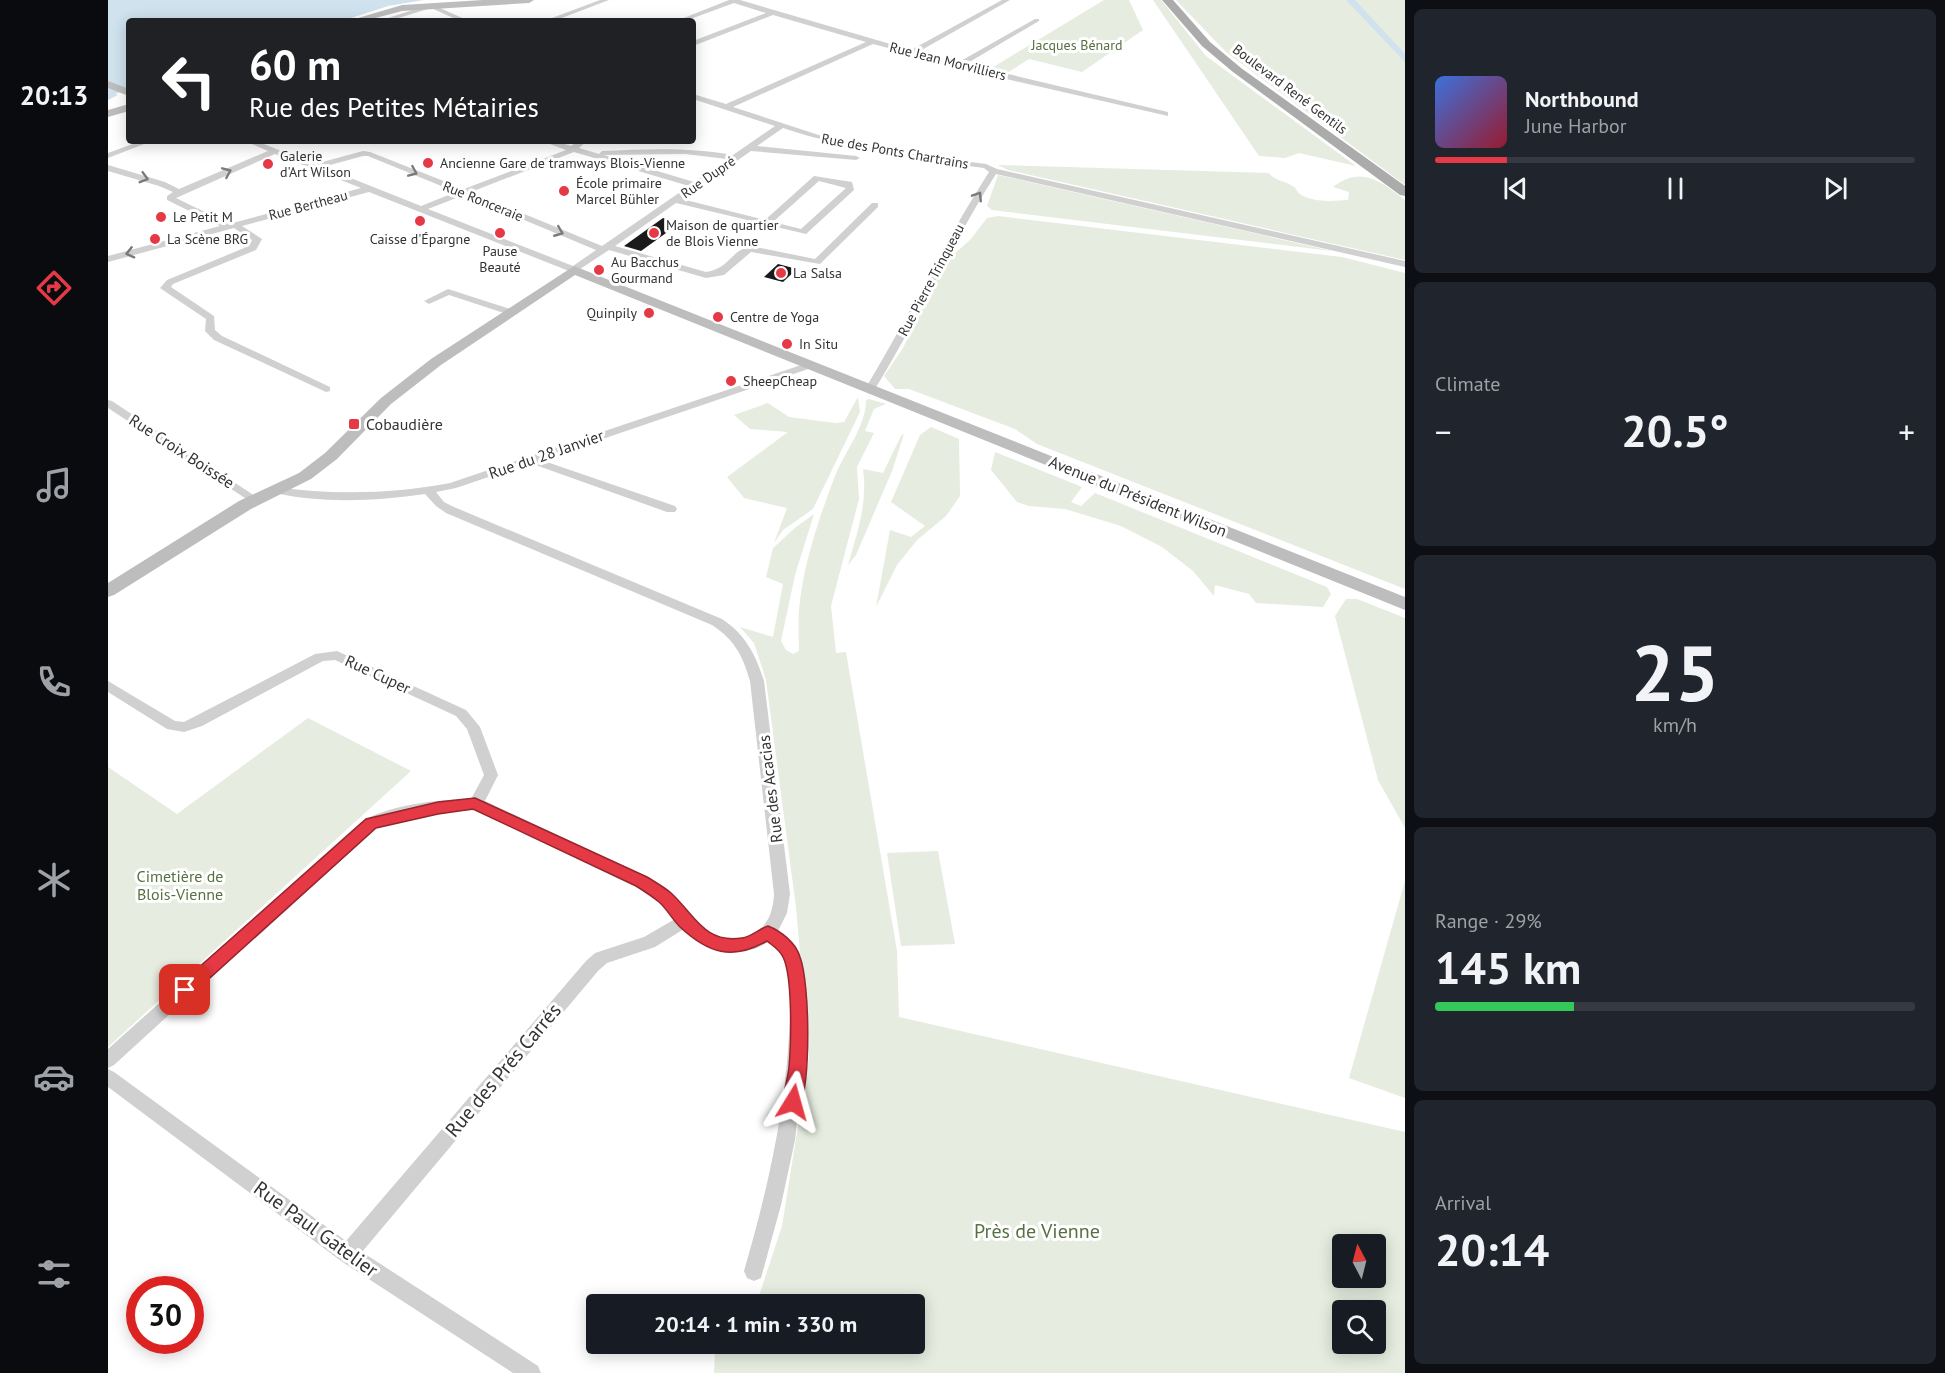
<!DOCTYPE html>
<html lang="en">
<head>
<meta charset="utf-8">
<style>
  body { margin:0; font-family:"PT Sans",sans-serif; background:#20242c; color:#f1f3f6; height:100vh; display:flex; flex-direction:column; font-size:22px; white-space:nowrap }
  * { box-sizing:border-box; margin:0 }
  p { font-size:20px; color:#9ea1a6 }
  .icon { flex:none; width:33px; height:33px; fill:none; stroke:currentColor; stroke-width:2; stroke-linecap:round; stroke-linejoin:round }
  .map { position:relative; flex:1; overflow:hidden }
  .drawer { display:flex; flex-direction:column; gap:9px; padding:9px; background:#0d0f14; width:540px }
  .drawer>* { flex:none }
  .top-card { position:absolute; left:18px; top:18px; width:570px; height:126px; border-radius:6px; box-shadow:0 3px 15px #0003; background:#202124; color:#fff; overflow:hidden }
  .needle { width:39px; rotate:353deg }
  .tools { position:absolute; left:1224px; top:1234px; display:grid; gap:12px }
  .tools a { display:grid; place-items:center; width:54px; height:54px; border-radius:6px; background:#171b24; box-shadow:0 3px 15px #0003; font-size:30px }
  .speed { position:absolute; left:18px; top:1276px; display:flex; gap:12px; font-size:30px; font-weight:700; text-align:center }
  .speed>* { display:grid; place-content:center; width:78px; height:78px; border-radius:50%; background:#171b24; box-shadow:0 3px 15px #0003; line-height:1 }
  .speed .limit { border:9px solid #d22; background:#fff; color:#111 }
  .pin { position:absolute; display:grid; place-items:center; width:51px; height:51px; color:#fff; margin:-26px; border-radius:12px; box-shadow:0 3px 9px #0006 }
  .me { position:absolute; width:66px; margin:-33px; rotate:8deg; stroke-linejoin:round; filter:drop-shadow(0 0 4px #0008) }
  .turn { display:flex; align-items:center; gap:21px; height:126px; padding:0 24px; font-size:27px }
  .turn .icon { width:78px; height:78px; stroke-width:2.5 }
  .turn b { display:block; font-size:42px; line-height:51px }
  .big { font-size:45px; font-weight:700; line-height:1.1 }
  .drawer .card { flex:1; display:flex; flex-direction:column; justify-content:center; gap:9px; min-width:0; padding:0 21px; border-radius:9px; background:#20242c }
  .drawer .dial { align-items:center; gap:0 }
  .dial b { font-size:78px; line-height:1 }
  .song { display:flex; align-items:center; gap:18px }
  .cover { width:72px; height:72px; border-radius:9px; background:linear-gradient(135deg,hsl(220 70% 55%),hsl(350 70% 35%)) }
  .played { height:6px; border-radius:3px; background:linear-gradient(90deg,#e63946 15%,#363941 15%) }
  .keys { display:flex; justify-content:space-around; direction:ltr }
  .heat { display:flex; justify-content:space-between; align-items:center; font-size:33px; direction:ltr }
  .charge { height:9px; border-radius:4px; background:linear-gradient(90deg,#34c759 29%,#363941 0) }
  .trip { position:absolute; left:478px; top:1294px; width:339px; height:60px; border-radius:6px; background:#171b24; box-shadow:0 3px 15px #0003; font-weight:700; line-height:60px; text-align:center }
  main { display:flex; flex:1; min-height:0 }
  .menu { display:flex; flex-direction:column; width:108px; justify-content:space-around; align-items:center; background:#090b0e; color:#9ea1a6 }
  .menu .icon { width:42px; height:42px }
  .menu .current { color:#e63946 }
  .menu b { font-size:27px; color:#f1f3f6 }
  .map>svg:first-child { display:block }
</style>
</head>
<body>
<main>
<nav class="menu">
<b>20:13</b>
<svg class="icon current" aria-label="directions" viewBox="0 0 24 24"><path d="M12 3l9 9-9 9-9-9zM9 14v-3h6M13 9l2 2-2 2"/></svg>
<svg class="icon" aria-label="music" viewBox="0 0 24 24"><path d="M9 18V5l10-2v13"/><circle cx="6" cy="18" r="3"/><circle cx="16" cy="16" r="3"/></svg>
<svg class="icon" aria-label="phone" viewBox="0 0 24 24"><path d="M5 4h4l2 5-3 2q2 4 5 5l2-3 5 2v4C11 20 4 13 5 4z"/></svg>
<svg class="icon" aria-label="climate" viewBox="0 0 24 24"><path d="M12 3v18M4 7l16 10M4 17L20 7"/></svg>
<svg class="icon" aria-label="car" viewBox="0 0 24 24"><path d="M5 17H2v-5l4-1 3-4h7l3 4 3 1v5h-3M9 17h6M6 11h13"/><circle cx="7" cy="17" r="2"/><circle cx="17" cy="17" r="2"/></svg>
<svg class="icon" aria-label="filters" viewBox="0 0 24 24"><path d="M4 7h16M4 17h16"/><circle cx="9" cy="7" r="2"/><circle cx="15" cy="17" r="2"/></svg>
</nav>
<div class="map">
<svg width="1297" height="1373" viewBox="0 0 1297 1373">
  <rect width="100%" height="100%" fill="#fff"/>
  <!-- green -->
  <g fill="#e6ecdf" fill-rule="evenodd">
    <path d="M 996,0 L 1021,0 L 1035,30 L 974,72 L 921,59 L 899,73 L 882,69 Z"/>
    <path d="M 1045,0 L 1053,0 L 1098,56 L 1248,166 L 1191,153 L 1177,158 L 1151,156 Z"/>
    <path d="M 1068,0 L 1297,0 L 1297,185 L 1118,52 Z"/>
    <path d="M 890,165 L 1161,173 C 1168,182 1177,180 1186,187 C 1188,188 1189,192 1192,194 C 1205,203 1226,201 1240,200 L 1241,192 L 1225,187 C 1254,165 1273,182 1297,200 L 1297,260 L 900,170 Z"/>
    <path d="M 890,175 L 1224,251 L 884,210 L 879,206 Z"/>
    <path d="M 890,216 L 1234,257 L 1297,273 L 1297,589 L 929,444 L 907,429 L 801,389 L 787,389 L 776,376 L 795,348 L 837,262 L 862,240 L 879,218 Z"/>
    <path d="M 750,397 L 752,412 L 705,509 L 675,530 L 666,543 L 679,508 L 636,498 L 619,477 L 680,432 L 642,429 L 626,415 L 660,403 L 681,417 L 727,423 L 736,422 Z"/>
    <path d="M 761,399 L 778,404 L 766,409 L 757,431 L 766,433 L 749,467 L 751,499 L 723,606 L 728,653 L 738,652 L 789,951 L 791,1017 L 1297,1132 L 1297,1373 L 606,1373 L 607,1352 L 622,1344 L 807,1344 L 807,1305 L 648,1305 L 674,1226 L 701,1057 L 688,907 L 658,680 L 646,643 L 632,627 L 665,637 L 675,584 L 658,577 L 665,548 L 688,527 L 706,514 L 687,575 L 673,641 L 678,650 L 685,654 L 691,651 C 691,638 690,623 691,610 C 695,565 711,518 727,476 C 737,451 758,427 758,400 ZM 1234,1245 L 1268,1245 L 1268,1278 L 1234,1278 ZM 1234,1311 L 1268,1311 L 1268,1344 L 1234,1344 Z"/>
    <path d="M 823,427 L 851,439 L 852,496 L 838,516 L 809,540 L 789,565 L 768,607 L 782,530 L 803,537 L 817,526 L 783,502 L 812,435 Z"/>
    <path d="M 796,434 L 784,471 L 748,555 L 740,565 C 749,533 760,503 755,469 L 775,473 L 793,436 Z"/>
    <path d="M 887,452 L 974,487 L 963,502 L 973,506 L 987,493 L 1219,587 L 1223,594 L 1215,607 L 1148,603 L 1141,594 L 1107,585 L 1106,596 L 1085,571 L 1054,547 L 1013,526 L 957,509 L 921,506 L 909,502 L 883,470 Z"/>
    <path d="M 1238,599 L 1249,599 L 1297,618 L 1297,828 L 1270,780 L 1227,616 Z"/>
    <path d="M 200,718 L 303,771 L 0,1047 L 0,767 L 69,814 Z"/>
    <path d="M 830,851 L 847,944 L 793,946 L 779,853 Z"/>
    <path d="M 1297,881 L 1297,1098 L 1241,1078 Z"/>
  </g>
  <!-- water -->
  <path fill="#cfe2ee" d="M 0,0 L 316,0 L 280,6 L 234,21 L 21,21 L 21,89 L 7,94 L 10,95 L 0,100 Z"/>
  <g fill="none" stroke-linecap="round" stroke-linejoin="round">
    <!-- canal -->
    <path fill="#cfe2ee" fill-rule="evenodd" d="M 1238,0 L 1247,0 L 1297,54 L 1297,62 Z"/>
  </g>
  <!-- building -->
  <g fill="#1a1a1a">
    <path d="M 555,218 L 572,223 L 533,251 L 516,246 Z"/>
    <path d="M 670,264 L 689,269 L 675,282 L 656,277 Z"/>
  </g>
  <g fill="none" stroke-linecap="round" stroke-linejoin="round">
    <!-- street -->
    <g fill="#d0d0d0" fill-rule="evenodd">
      <path d="M 492,0 L 501,0 L 446,21 L 436,21 Z"/>
      <path d="M 621,0 L 632,0 L 803,50 L 894,0 L 902,0 L 810,52 L 851,62 L 927,19 L 931,19 L 931,21 L 858,64 L 1060,112 L 1060,116 L 894,78 L 765,44 L 625,107 L 723,139 L 816,156 L 878,164 L 889,169 L 1297,261 L 1297,267 L 888,174 C 844,243 810,319 767,389 L 762,392 L 757,389 C 800,318 836,242 881,172 L 876,168 C 807,159 741,150 675,128 L 649,146 L 748,156 L 752,158 L 748,160 L 643,151 L 574,199 L 657,220 L 706,176 L 744,182 L 746,190 L 698,234 L 568,203 L 507,246 L 598,272 C 621,269 623,250 643,246 L 707,259 L 764,203 L 770,203 L 770,207 L 712,264 L 643,252 L 616,275 L 598,278 L 501,250 L 466,273 L 261,192 L 134,226 L 154,239 L 148,250 L 65,284 L 63,287 L 106,316 L 107,330 L 114,336 L 222,387 L 222,391 L 218,392 L 106,340 L 97,331 L 98,319 L 52,288 L 59,280 L 141,246 L 144,240 L 126,228 L 0,262 L 0,256 L 112,226 L 59,200 L 59,196 L 65,192 L 51,186 L 0,171 L 0,165 L 57,182 L 71,189 L 160,151 L 137,141 L 148,141 L 207,164 L 255,151 L 262,152 L 356,189 L 458,150 L 434,141 L 447,141 L 463,146 L 470,141 L 479,141 L 471,148 L 491,154 L 494,151 C 538,149 581,147 625,155 L 667,126 L 585,99 L 585,94 L 618,104 L 758,42 L 665,15 L 585,46 L 585,41 L 658,13 L 626,3 L 577,21 L 568,21 ZM 466,152 L 581,186 L 494,246 L 363,192 ZM 167,154 L 253,188 L 121,224 L 68,198 ZM 577,154 L 619,159 L 586,182 L 496,155 ZM 255,156 L 260,156 L 348,192 L 313,206 L 215,167 ZM 711,181 L 738,188 L 693,229 L 665,222 ZM 356,195 L 488,250 L 465,266 L 320,209 Z"/>
      <path d="M 323,4 L 361,21 L 352,21 L 323,8 L 281,21 L 271,21 Z"/>
      <path d="M 33,141 L 44,141 L 0,158 L 0,153 Z"/>
      <path d="M 340,289 L 408,311 L 410,313 L 402,315 L 341,295 L 321,304 L 316,301 Z"/>
      <path d="M 702,362 L 707,365 L 706,367 L 433,460 L 567,506 L 569,509 L 567,512 L 559,512 L 422,463 L 348,488 L 328,492 L 336,502 L 346,507 L 614,619 C 637,634 648,655 656,681 L 682,894 L 679,913 L 670,931 L 687,945 L 695,963 L 698,984 L 698,1039 L 687,1140 L 673,1205 L 653,1278 L 646,1281 L 639,1278 L 636,1271 C 661,1185 680,1100 682,1011 C 682,995 684,972 676,957 C 673,950 666,946 660,942 C 632,960 598,953 576,929 L 547,947 L 499,963 L 490,971 L 254,1252 L 430,1366 L 433,1373 L 405,1373 L 233,1261 L 0,1087 L 0,1069 L 6,1072 L 238,1241 L 478,961 L 487,953 L 536,937 L 567,919 L 549,900 L 529,885 L 369,810 L 336,812 L 290,820 L 271,825 L 258,835 L 6,1065 L 0,1068 L 0,1049 L 252,823 C 277,805 333,799 363,799 L 376,775 L 359,729 L 348,716 L 227,660 L 215,661 L 94,726 L 76,732 L 59,729 L 0,692 L 0,681 L 67,721 L 76,722 L 207,654 L 229,651 L 358,710 L 372,727 L 390,775 L 377,801 L 539,877 C 550,883 560,891 569,900 C 589,920 614,955 646,934 C 661,924 665,911 666,894 L 642,681 C 635,656 626,639 604,625 L 338,513 L 328,506 L 317,494 C 268,501 212,504 163,492 L 161,490 L 167,487 C 225,495 284,494 342,483 Z"/>
      <path d="M 0,400 L 4,401 L 153,500 L 147,503 L 143,502 L 0,408 Z"/>
    </g>
    <!-- secondary -->
    <g fill="#bdbdbd" fill-rule="evenodd">
      <path d="M 375,0 L 426,0 L 421,3 L 294,11 L 256,21 L 240,21 L 294,5 Z"/>
      <path d="M 0,81 L 21,89 L 21,96 L 0,88 Z"/>
      <path d="M 21,104 L 21,111 L 0,117 L 0,110 Z"/>
      <path d="M 466,266 L 1297,597 L 1297,610 L 467,275 L 333,365 L 283,404 L 229,459 L 203,479 L 143,509 L 6,595 L 0,597 L 0,583 L 131,501 L 191,473 L 217,453 L 273,398 L 323,359 Z"/>
    </g>
    <!-- primary -->
    <path fill="#ababab" fill-rule="evenodd" d="M 1054,0 L 1065,0 L 1102,42 L 1133,68 L 1297,186 L 1297,196 L 1292,195 L 1125,72 L 1094,46 Z"/>
  </g>
  <!-- one-way arrows -->
  <defs><path id="oneway-chevron" d="M-2-3.5L2.5 0L-2 3.5" fill="none" stroke-width="1.6" stroke-linecap="round" stroke-linejoin="round" transform="scale(1.5)"/></defs>
  <g stroke="#7a7a7a">
    <use href="#oneway-chevron" transform="translate(119 172) rotate(-23)"/>
    <use href="#oneway-chevron" transform="translate(305 172) rotate(23)"/>
    <use href="#oneway-chevron" transform="translate(36 178) rotate(16)"/>
    <use href="#oneway-chevron" transform="translate(870 196) rotate(-57)"/>
    <use href="#oneway-chevron" transform="translate(451 232) rotate(22)"/>
    <use href="#oneway-chevron" transform="translate(22 253) rotate(166)"/>
  </g>
  <!-- route -->
  <path fill="#e63946" stroke="#96252e" stroke-width="1.5" d="M 367,798 L 539,877 C 547,882 556,887 563,893 C 587,915 596,944 634,938 C 643,937 651,929 660,926 C 673,931 688,943 692,957 C 702,984 703,1083 691,1108 L 685,1110 L 678,1108 C 673,1096 680,1080 681,1067 C 683,1044 685,977 675,957 C 672,950 665,946 659,941 C 624,961 600,953 572,927 C 564,919 559,909 551,902 C 544,896 536,891 528,886 L 365,809 L 330,814 L 268,828 L 83,995 L 77,997 L 71,995 L 69,990 L 71,985 L 258,819 L 330,802 Z"/>
  <!-- markers -->
  <g fill="#e63946" stroke="#fff" stroke-width="2">
    <circle cx="320" cy="163" r="6"/>
    <circle cx="160" cy="164" r="6"/>
    <circle cx="456" cy="191" r="6"/>
    <circle cx="53" cy="217" r="6"/>
    <circle cx="312" cy="221" r="6"/>
    <circle cx="392" cy="233" r="6"/>
    <circle cx="546" cy="233" r="6"/>
    <circle cx="47" cy="239" r="6"/>
    <circle cx="491" cy="270" r="6"/>
    <circle cx="673" cy="273" r="6"/>
    <circle cx="541" cy="313" r="6"/>
    <circle cx="610" cy="317" r="6"/>
    <circle cx="679" cy="344" r="6"/>
    <circle cx="623" cy="381" r="6"/>
    <rect x="240" y="418" width="12" height="12" rx="3"/>
  </g>
  <g text-anchor="middle" dominant-baseline="central" stroke-width="6" stroke-linejoin="round" paint-order="stroke">
    <!-- far-park labels -->
    <g font-size="14" fill="#56703f" stroke="#fff">
      <text x="969" y="45">Jacques Bénard</text>
    </g>
    <!-- far-street labels -->
    <g font-size="14" fill="#333" stroke="#fff">
      <text transform="translate(840 61) rotate(14)">Rue Jean Morvilliers</text>
      <text transform="translate(1182 89) rotate(37)">Boulevard René Gentils</text>
      <text transform="translate(787 151) rotate(10)">Rue des Ponts Chartrains</text>
      <text transform="translate(600 177) rotate(-35)">Rue Dupré</text>
      <text transform="translate(375 201) rotate(22)">Rue Ronceraie</text>
      <text transform="translate(200 205) rotate(-15)">Rue Bertheau</text>
      <text transform="translate(823 280) rotate(-62)">Rue Pierre Trinqueau</text>
    </g>
    <!-- far-poi labels -->
    <g font-size="14" fill="#333" stroke="#fff" text-anchor="start">
      <text x="172" y="156">Galerie<tspan x="172" dy="16">d'Art Wilson</tspan></text>
      <text x="332" y="163">Ancienne Gare de tramways Blois-Vienne</text>
      <text x="468" y="183">École primaire<tspan x="468" dy="16">Marcel Bühler</tspan></text>
      <text x="65" y="217">Le Petit M</text>
      <text x="558" y="225">Maison de quartier<tspan x="558" dy="16">de Blois Vienne</tspan></text>
      <text x="59" y="239">La Scène BRG</text>
      <text x="312" y="239" text-anchor="middle">Caisse d'Épargne</text>
      <text x="392" y="251" text-anchor="middle">Pause<tspan x="392" dy="16">Beauté</tspan></text>
      <text x="503" y="262">Au Bacchus<tspan x="503" dy="16">Gourmand</tspan></text>
      <text x="685" y="273">La Salsa</text>
      <text x="529" y="313" text-anchor="end">Quinpily</text>
      <text x="622" y="317">Centre de Yoga</text>
      <text x="691" y="344">In Situ</text>
      <text x="635" y="381">SheepCheap</text>
    </g>
    <!-- poi labels -->
    <g font-size="16" fill="#333" stroke="#fff" text-anchor="start">
      <text x="258" y="424">Cobaudière</text>
    </g>
    <!-- street labels -->
    <g font-size="16" fill="#333" stroke="#fff">
      <text transform="translate(74 451) rotate(33)">Rue Croix Boissée</text>
      <text transform="translate(438 454) rotate(-19)">Rue du 28 Janvier</text>
      <text transform="translate(1030 496) rotate(22)">Avenue du Président Wilson</text>
      <text transform="translate(270 674) rotate(25)">Rue Cuper</text>
      <text transform="translate(662 789) rotate(-97)">Rue des Acacias</text>
    </g>
    <!-- park labels -->
    <g font-size="16" fill="#56703f" stroke="#fff">
      <text x="72" y="876">Cimetière de<tspan x="72" dy="18">Blois-Vienne</tspan></text>
    </g>
    <!-- near-street labels -->
    <g font-size="20" fill="#333" stroke="#fff">
      <text transform="translate(395 1070) rotate(-50)">Rue des Prés Carrés</text>
      <text transform="translate(208 1229) rotate(36)">Rue Paul Gatelier</text>
    </g>
    <!-- near-park labels -->
    <g font-size="20" fill="#56703f" stroke="#fff">
      <text x="929" y="1231">Près de Vienne</text>
    </g>
  </g>
</svg>
<div class="tools">
<a><svg class="needle" viewBox="-14 -14 28 28"><path d="M0-13l5 13h-10z" fill="#e53935"/><path d="M0 13l5-13h-10z" fill="#9ea1a6"/></svg></a>
<a><svg class="icon" aria-label="search" viewBox="0 0 24 24"><circle cx="10" cy="10" r="6"/><path d="M15 15l6 6"/></svg></a>
</div>
<div class="speed"><div class="limit">30</div></div>
<div class="pin" style="left:77px;top:990px;background:#d93025"><svg class="icon" aria-label="arrive" viewBox="0 0 24 24"><path d="M6 21V4h12l-3 4 3 4H6"/></svg></div>
<svg class="me" style="left:685px;top:1102px" viewBox="-20 -20 40 40"><path d="M0-17L14 15 0 8-14 15z" fill="#e63946" stroke="#fff" stroke-width="4"/></svg>
<div class="trip">20:14 · 1 min · 330 m</div>
<div class="top-card">
<div class="turn"><svg class="icon" aria-label="left" viewBox="0 0 24 24"><path d="M17 20v-9H6M10 6l-5 5 5 5"/></svg><div><b>60 m</b>Rue des Petites Métairies</div></div>
</div>
</div>
<section class="drawer">
<div class="card">
<div class="song"><i class="cover"></i><div><b>Northbound</b><p>June Harbor</p></div></div>
<div class="played"></div>
<div class="keys"><svg class="icon" aria-label="previous" viewBox="0 0 24 24"><path d="M18 5L8 12l10 7zM5 5v14"/></svg><svg class="icon" aria-label="pause" viewBox="0 0 24 24"><path d="M8 5v14M16 5v14"/></svg><svg class="icon" aria-label="next" viewBox="0 0 24 24"><path d="M6 5l10 7-10 7zM19 5v14"/></svg></div>
</div>
<div class="card"><p>Climate</p>
<div class="heat"><a>−</a><b class="big">20.5°</b><a>+</a></div>
</div>
<div class="card dial"><b>25</b><p>km/h</p></div>
<div class="card"><p>Range · 29%</p><b class="big">145 km</b><div class="charge"></div></div>
<div class="card"><p>Arrival</p><b class="big">20:14</b></div>
</section>
</main>
</body>
</html>
